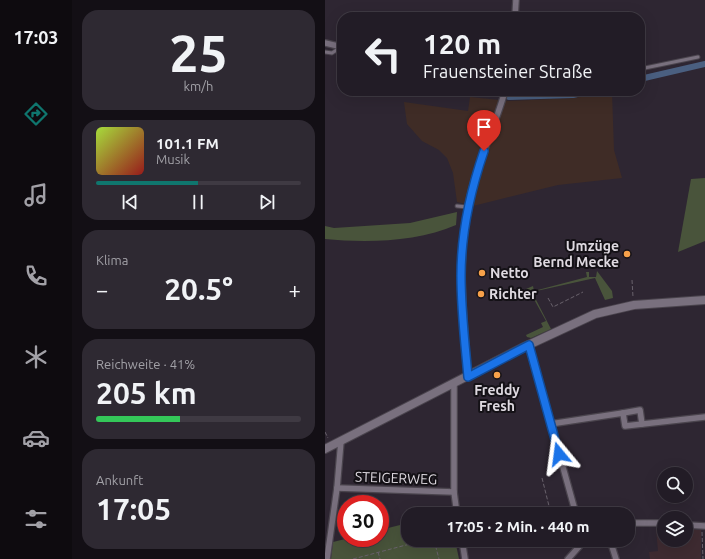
<!DOCTYPE html>
<html lang="de">
<head>
<meta charset="utf-8">
<style>
  body { margin:0; font-family:Ubuntu,sans-serif; background:#2e2932; color:#f1f3f6; height:100vh; display:flex; flex-direction:column; font-size:15px; white-space:nowrap }
  * { box-sizing:border-box; margin:0 }
  p { font-size:13px; color:#a2a1a7 }
  .icon { flex:none; width:22px; height:22px; fill:none; stroke:currentColor; stroke-width:2; stroke-linecap:round; stroke-linejoin:round }
  .map { position:relative; flex:1; overflow:hidden }
  .side { display:flex; flex-direction:column; gap:10px; padding:10px; background:#130f15; width:253px }
  .side>* { flex:none }
  .guide { position:absolute; left:12px; top:12px; width:308px; height:84px; border-radius:16px; box-shadow:0 4px 16px #0002,0 0 0 1px #3f3a43; background:#221c26; color:#f1f3f6; overflow:hidden }
  .controls { position:absolute; left:332px; top:467px; display:grid; gap:8px }
  .controls a { display:grid; place-items:center; width:36px; height:36px; border-radius:50%; background:#221c26; box-shadow:0 4px 16px #0002,0 0 0 1px #3f3a43; font-size:20px }
  .speed { position:absolute; left:12px; top:495px; display:flex; gap:8px; font-size:20px; font-weight:700; text-align:center }
  .speed>* { display:grid; place-content:center; width:52px; height:52px; border-radius:50%; background:#221c26; box-shadow:0 4px 16px #0002,0 0 0 1px #3f3a43; line-height:1 }
  .speed .limit { border:6px solid #d22; background:#fff; color:#111 }
  .pin { position:absolute; display:grid; place-items:center; width:34px; height:34px; color:#fff; margin:-41px -17px; border-radius:50% 50% 50% 0; rotate:-45deg; box-shadow:0 0 4px #0007 }
  .pin .icon { rotate:45deg }
  .me { position:absolute; width:44px; margin:-22px; rotate:344deg; stroke-linejoin:round; filter:drop-shadow(0 0 3px #0008) }
  .turn { display:flex; align-items:center; gap:14px; height:84px; padding:0 20px; font-size:18px }
  .turn .icon { width:52px; height:52px; stroke-width:2.5 }
  .turn b { display:block; font-size:28px; line-height:34px }
  .big { font-size:30px; font-weight:700; line-height:1.1 }
  .side .widget { flex:1; display:flex; flex-direction:column; justify-content:center; gap:6px; min-width:0; padding:0 14px; border-radius:16px; background:#2e2932 }
  .side .dial { align-items:center; gap:0 }
  .dial b { font-size:52px; line-height:1 }
  .song { display:flex; align-items:center; gap:12px }
  .cover { width:48px; height:48px; border-radius:6px; background:linear-gradient(135deg,hsl(80 70% 55%),hsl(0 70% 35%)) }
  .played { height:4px; border-radius:2px; background:linear-gradient(90deg,#0f766e 50%,#3f3a43 50%) }
  .keys { display:flex; justify-content:space-around; direction:ltr }
  .heat { display:flex; justify-content:space-between; align-items:center; font-size:22px; direction:ltr }
  .charge { height:6px; border-radius:3px; background:linear-gradient(90deg,#34c759 41%,#3f3a43 0) }
  .trip { position:absolute; left:76px; top:507px; width:234px; height:40px; border-radius:16px; background:#221c26; box-shadow:0 4px 16px #0002,0 0 0 1px #3f3a43; font-weight:700; line-height:40px; text-align:center }
  main { display:flex; flex:1; min-height:0 }
  .menu { display:flex; flex-direction:column; width:72px; justify-content:space-around; align-items:center; background:#0e0b0f; color:#a2a1a7 }
  .menu .icon { width:28px; height:28px }
  .menu .active { color:#0f766e }
  .menu b { font-size:18px; color:#f1f3f6 }
  .map>svg:first-child { display:block }
</style>
</head>
<body>
<main>
<nav class="menu">
<b>17:03</b>
<svg class="icon active" aria-label="directions" viewBox="0 0 24 24"><path d="M12 3l9 9-9 9-9-9zM9 14v-3h6M13 9l2 2-2 2"/></svg>
<svg class="icon" aria-label="music" viewBox="0 0 24 24"><path d="M9 18V5l10-2v13"/><circle cx="6" cy="18" r="3"/><circle cx="16" cy="16" r="3"/></svg>
<svg class="icon" aria-label="phone" viewBox="0 0 24 24"><path d="M5 4h4l2 5-3 2q2 4 5 5l2-3 5 2v4C11 20 4 13 5 4z"/></svg>
<svg class="icon" aria-label="climate" viewBox="0 0 24 24"><path d="M12 3v18M4 7l16 10M4 17L20 7"/></svg>
<svg class="icon" aria-label="car" viewBox="0 0 24 24"><path d="M5 17H2v-5l4-1 3-4h7l3 4 3 1v5h-3M9 17h6M6 11h13"/><circle cx="7" cy="17" r="2"/><circle cx="17" cy="17" r="2"/></svg>
<svg class="icon" aria-label="filters" viewBox="0 0 24 24"><path d="M4 7h16M4 17h16"/><circle cx="9" cy="7" r="2"/><circle cx="15" cy="17" r="2"/></svg>
</nav>
<section class="side">
<div class="widget dial"><b>25</b><p>km/h</p></div>
<div class="widget">
<div class="song"><i class="cover"></i><div><b>101.1 FM</b><p>Musik</p></div></div>
<div class="played"></div>
<div class="keys"><svg class="icon" aria-label="previous" viewBox="0 0 24 24"><path d="M18 5L8 12l10 7zM5 5v14"/></svg><svg class="icon" aria-label="pause" viewBox="0 0 24 24"><path d="M8 5v14M16 5v14"/></svg><svg class="icon" aria-label="next" viewBox="0 0 24 24"><path d="M6 5l10 7-10 7zM19 5v14"/></svg></div>
</div>
<div class="widget"><p>Klima</p>
<div class="heat"><a>−</a><b class="big">20.5°</b><a>+</a></div>
</div>
<div class="widget"><p>Reichweite · 41%</p><b class="big">205 km</b><div class="charge"></div></div>
<div class="widget"><p>Ankunft</p><b class="big">17:05</b></div>
</section>
<div class="map">
<svg width="380" height="559" viewBox="0 0 380 559">
  <rect width="100%" height="100%" fill="#2e2632"/>
  <!-- industrial -->
  <path fill="#3f2c26" d="M 287,92 L 289,150 L 297,178 L 233,185 L 148,206 L 132,202 L 128,173 L 122,158 L 114,150 L 97,141 L 82,124 L 79,102 L 143,111 L 145,97 L 184,101 L 249,98 Z"/>
  <!-- education -->
  <path fill="#3e2b31" d="M 331,528 L 339,528 L 339,540 L 361,540 L 361,529 L 376,530 L 376,559 L 325,559 L 324,552 L 333,551 Z"/>
  <!-- green -->
  <g fill="#49543b">
    <path d="M 380,178 L 380,241 L 353,252 L 366,179 Z"/>
    <path d="M 132,212 L 131,225 C 93,242 41,243 0,239 L 0,226 L 9,228 L 85,223 Z"/>
    <path d="M 272,271 L 287,291 L 288,298 L 280,300 L 270,278 L 207,292 L 226,329 L 206,338 L 202,337 L 201,335 L 218,327 L 216,323 L 221,321 L 205,292 L 201,294 L 201,289 L 208,286 L 209,291 L 262,277 L 261,272 L 264,272 L 264,277 L 271,277 Z"/>
    <path d="M 83,523 L 83,540 L 130,540 L 134,559 L 6,559 L 8,542 L 24,538 L 55,538 L 55,530 Z"/>
  </g>
  <g fill="none" stroke-linecap="round" stroke-linejoin="round">
    <!-- canal -->
    <g stroke="#4a5f80" stroke-width="6">
      <path d="M 315,79 L 380,64"/>
      <path d="M 184,97 L 248,95 L 265,91"/>
    </g>
    <!-- service casing -->
    <g stroke="#4a444d" stroke-width="5">
      <g id="service">
        <path d="M 0,52 L 7,53 L 16,47"/>
        <path d="M 315,69 L 373,57"/>
        <path d="M 132,206 L 142,207"/>
      </g>
    </g>
    <!-- minor casing -->
    <g stroke="#4a444d" stroke-width="8">
      <g id="minor">
        <path d="M 190,17 L 191,0"/>
        <path d="M 0,43 L 17,47"/>
        <path d="M 204,345 L 251,514"/>
        <path d="M 143,377 C 139,320 132,263 143,207 C 150,167 169,130 180,91"/>
        <path d="M 129,384 L 129,492 L 132,514"/>
        <path d="M 298,413 L 315,410 L 317,424"/>
        <path d="M 225,424 L 298,413 L 300,426 L 380,417"/>
        <path d="M 12,488 L 129,492"/>
        <path d="M 303,523 L 339,523"/>
        <path d="M 361,525 L 380,526"/>
        <path d="M 137,540 L 140,559"/>
        <path d="M 285,540 L 291,559"/>
        <path d="M 2,559 L 12,488 L 16,441"/>
        <path d="M 243,559 L 260,540"/>
      </g>
    </g>
    <!-- secondary casing -->
    <g stroke="#4a444d" stroke-width="10">
      <path id="secondary" d="M 0,449 L 199,347 L 270,314 L 309,305 L 380,300"/>
    </g>
    <!-- path -->
    <g stroke="#69626c" stroke-width="1" stroke-dasharray="4 2" stroke-linecap="butt">
      <path d="M 307,280 L 308,297"/>
      <path d="M 223,298 L 228,307 L 258,292"/>
      <path d="M 0,432 L 3,438"/>
      <path d="M 217,478 L 224,506"/>
      <path d="M 377,532 L 378,559"/>
      <path d="M 109,540 L 114,559"/>
      <path d="M 53,552 L 55,559"/>
      <path d="M 28,559 L 100,540"/>
    </g>
    <!-- service -->
    <use href="#service" stroke="#79707e" stroke-width="3"/>
    <!-- minor -->
    <use href="#minor" stroke="#79707e" stroke-width="5.5"/>
    <!-- secondary -->
    <use href="#secondary" stroke="#79707e" stroke-width="8"/>
  </g>
  <g fill="none" stroke-linecap="round" stroke-linejoin="round">
    <!-- route casing -->
    <g stroke="#114b97" stroke-width="10">
      <path id="route" d="M 159,151 C 145,192 136,233 136,276 C 136,310 140,343 143,377 L 204,345 L 234,454"/>
    </g>
    <!-- route -->
    <use href="#route" stroke="#1a73e8" stroke-width="7"/>
  </g>
  <!-- markers -->
  <g fill="#f7a14a" stroke="#141116" stroke-width="1.5">
    <circle cx="302" cy="254" r="4"/>
    <circle cx="157" cy="273" r="4"/>
    <circle cx="156" cy="294" r="4"/>
    <circle cx="172" cy="375" r="4"/>
  </g>
  <g text-anchor="middle" dominant-baseline="central" stroke-width="4" stroke-linejoin="round" paint-order="stroke">
    <!-- poi labels -->
    <g font-size="14" font-weight="bold" fill="#ded9e0" stroke="#141116" text-anchor="start">
      <text x="294" y="246" text-anchor="end">Umzüge<tspan x="294" dy="16">Bernd Mecke</tspan></text>
      <text x="165" y="273">Netto</text>
      <text x="164" y="294">Richter</text>
      <text x="172" y="390" text-anchor="middle">Freddy<tspan x="172" dy="16">Fresh</tspan></text>
    </g>
    <!-- street labels -->
    <g font-size="14" fill="#ded9e0" stroke="#141116">
      <text transform="translate(71 478) rotate(2)">STEIGERWEG</text>
    </g>
  </g>
</svg>
<div class="controls">
<a><svg class="icon" aria-label="search" viewBox="0 0 24 24"><circle cx="10" cy="10" r="6"/><path d="M15 15l6 6"/></svg></a>
<a><svg class="icon" aria-label="layers" viewBox="0 0 24 24"><path d="M12 4l9 5-9 5-9-5zM3 14l9 5 9-5"/></svg></a>
</div>
<div class="speed"><div class="limit">30</div></div>
<div class="pin" style="left:159px;top:151px;background:#d93025"><svg class="icon" aria-label="arrive" viewBox="0 0 24 24"><path d="M6 21V4h12l-3 4 3 4H6"/></svg></div>
<svg class="me" style="left:234px;top:454px" viewBox="-20 -20 40 40"><path d="M0-17L14 15 0 8-14 15z" fill="#1a73e8" stroke="#fff" stroke-width="4"/></svg>
<div class="trip">17:05 · 2 Min. · 440 m</div>
<div class="guide">
<div class="turn"><svg class="icon" aria-label="left" viewBox="0 0 24 24"><path d="M17 20v-9H6M10 6l-5 5 5 5"/></svg><div><b>120 m</b>Frauensteiner Straße</div></div>
</div>
</div>
</main>
</body>
</html>
